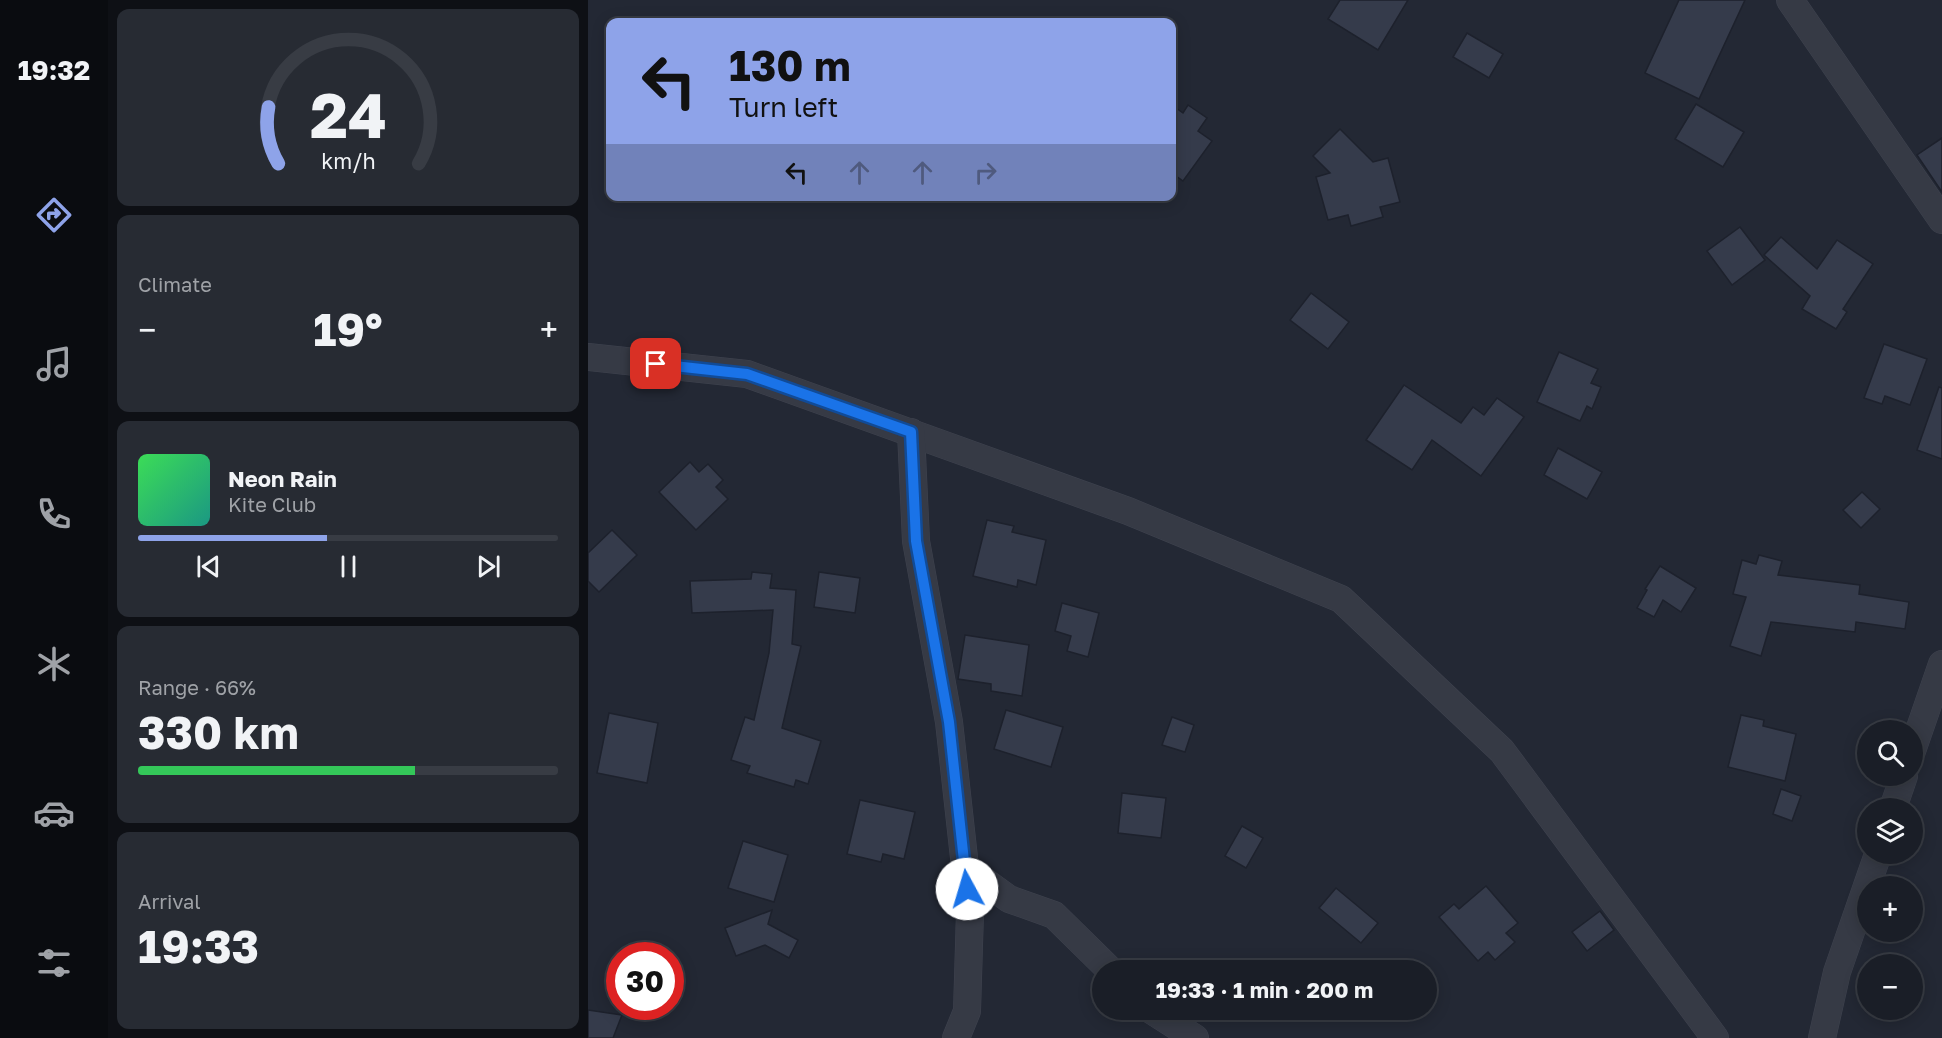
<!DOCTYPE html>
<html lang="en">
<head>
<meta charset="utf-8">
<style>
  body { margin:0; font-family:"Golos Text",sans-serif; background:#272b33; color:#f1f3f6; height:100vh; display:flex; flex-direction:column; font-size:22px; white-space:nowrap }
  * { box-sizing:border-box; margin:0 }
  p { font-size:20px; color:#9fa2a7 }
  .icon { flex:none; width:33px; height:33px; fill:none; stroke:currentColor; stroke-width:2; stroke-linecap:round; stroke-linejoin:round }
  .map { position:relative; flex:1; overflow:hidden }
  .side { display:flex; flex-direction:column; gap:9px; padding:9px; background:#0e1015; width:480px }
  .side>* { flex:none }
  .top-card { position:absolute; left:18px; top:18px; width:570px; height:183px; border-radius:12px; box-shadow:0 3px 15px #0003,0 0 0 2px #383c44; background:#8ea3e9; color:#111; overflow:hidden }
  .controls { position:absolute; left:1269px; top:720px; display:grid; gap:12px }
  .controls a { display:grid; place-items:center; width:66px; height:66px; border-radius:50%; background:#1a1e27; box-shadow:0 3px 15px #0003,0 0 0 2px #383c44; font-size:30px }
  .speed { position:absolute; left:18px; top:942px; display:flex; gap:12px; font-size:30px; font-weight:700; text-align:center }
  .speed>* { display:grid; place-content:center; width:78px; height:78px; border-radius:50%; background:#1a1e27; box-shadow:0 3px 15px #0003,0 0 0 2px #383c44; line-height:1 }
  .speed .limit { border:9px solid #d22; background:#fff; color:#111 }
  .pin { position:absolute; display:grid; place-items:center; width:51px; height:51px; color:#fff; margin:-26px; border-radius:12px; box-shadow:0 3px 9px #0006 }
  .me { position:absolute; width:66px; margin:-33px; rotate:354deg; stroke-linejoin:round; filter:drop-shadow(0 0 4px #0008) }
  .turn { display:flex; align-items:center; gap:21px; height:126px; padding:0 24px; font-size:27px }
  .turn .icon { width:78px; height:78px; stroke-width:2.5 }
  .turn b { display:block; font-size:42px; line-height:51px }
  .lanes { display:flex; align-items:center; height:57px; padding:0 24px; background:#0003; justify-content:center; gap:30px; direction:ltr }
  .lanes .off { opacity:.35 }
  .big { font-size:45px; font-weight:700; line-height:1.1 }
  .side .tile { flex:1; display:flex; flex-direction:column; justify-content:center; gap:9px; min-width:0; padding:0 21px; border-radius:12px; background:#272b33 }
  .side .dial { align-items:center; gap:0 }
  .dial svg { height:156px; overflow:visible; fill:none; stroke:#383c44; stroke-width:7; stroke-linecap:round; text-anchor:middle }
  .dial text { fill:#f1f3f6; stroke:none }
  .song { display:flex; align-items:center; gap:18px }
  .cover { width:72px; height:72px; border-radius:9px; background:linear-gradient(135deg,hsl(130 70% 55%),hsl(170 70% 35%)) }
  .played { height:6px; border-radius:3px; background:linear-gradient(90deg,#8ea3e9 45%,#383c44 45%) }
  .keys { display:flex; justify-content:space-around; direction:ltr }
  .heat { display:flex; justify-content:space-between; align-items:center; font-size:33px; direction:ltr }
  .charge { height:9px; border-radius:4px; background:linear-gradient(90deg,#34c759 66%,#383c44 0) }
  .trip { position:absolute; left:504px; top:960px; width:345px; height:60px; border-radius:30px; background:#1a1e27; box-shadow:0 3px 15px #0003,0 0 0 2px #383c44; font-weight:700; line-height:60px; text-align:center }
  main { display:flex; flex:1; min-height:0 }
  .dock { display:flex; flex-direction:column; width:108px; justify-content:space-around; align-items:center; background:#0a0c10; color:#9fa2a7 }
  .dock .icon { width:42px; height:42px }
  .dock .current { color:#8ea3e9 }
  .dock b { font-size:27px; color:#f1f3f6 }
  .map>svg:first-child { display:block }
</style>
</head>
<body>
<main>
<nav class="dock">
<b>19:32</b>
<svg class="icon current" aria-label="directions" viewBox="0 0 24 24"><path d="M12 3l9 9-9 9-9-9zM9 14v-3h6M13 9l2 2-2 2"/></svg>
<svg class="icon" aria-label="music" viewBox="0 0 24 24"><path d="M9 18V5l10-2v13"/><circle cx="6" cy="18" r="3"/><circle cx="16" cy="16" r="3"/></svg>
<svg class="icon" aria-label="phone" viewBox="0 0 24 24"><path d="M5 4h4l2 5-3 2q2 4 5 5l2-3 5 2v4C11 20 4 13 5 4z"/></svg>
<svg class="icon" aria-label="climate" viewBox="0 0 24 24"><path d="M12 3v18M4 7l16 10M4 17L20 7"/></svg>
<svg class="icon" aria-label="car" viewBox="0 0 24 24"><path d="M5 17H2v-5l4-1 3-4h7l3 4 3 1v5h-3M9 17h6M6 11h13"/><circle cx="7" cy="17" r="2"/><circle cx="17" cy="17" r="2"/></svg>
<svg class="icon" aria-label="filters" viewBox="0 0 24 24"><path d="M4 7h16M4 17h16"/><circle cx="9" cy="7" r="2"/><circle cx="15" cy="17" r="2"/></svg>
</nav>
<section class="side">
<div class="tile dial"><svg viewBox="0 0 100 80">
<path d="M14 69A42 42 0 1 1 86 69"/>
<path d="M14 69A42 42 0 0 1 9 40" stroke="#8ea3e9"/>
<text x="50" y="56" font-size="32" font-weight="700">24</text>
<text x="50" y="72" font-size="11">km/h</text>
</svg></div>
<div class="tile"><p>Climate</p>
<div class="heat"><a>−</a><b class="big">19°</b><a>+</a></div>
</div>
<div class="tile">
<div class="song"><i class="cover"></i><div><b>Neon Rain</b><p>Kite Club</p></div></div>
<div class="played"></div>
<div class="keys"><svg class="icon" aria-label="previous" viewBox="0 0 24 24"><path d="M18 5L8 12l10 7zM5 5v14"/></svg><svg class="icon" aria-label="pause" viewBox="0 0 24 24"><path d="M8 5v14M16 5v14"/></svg><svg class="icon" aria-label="next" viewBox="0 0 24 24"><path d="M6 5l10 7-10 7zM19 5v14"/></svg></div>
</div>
<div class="tile"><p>Range · 66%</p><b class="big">330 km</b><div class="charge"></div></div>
<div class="tile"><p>Arrival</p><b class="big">19:33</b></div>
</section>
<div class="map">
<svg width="1354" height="1038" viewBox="0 0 1354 1038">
  <rect width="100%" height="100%" fill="#232834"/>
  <!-- building -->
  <g fill="#353b4b" stroke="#1d212c" stroke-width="1.5">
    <path d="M 752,0 L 820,0 L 790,50 L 740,19 Z"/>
    <path d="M 1091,0 L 1157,0 L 1111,99 L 1057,73 Z"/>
    <path d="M 879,33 L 915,54 L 901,78 L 865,57 Z"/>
    <path d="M 1108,104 L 1156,132 L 1135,167 L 1087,139 Z"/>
    <path d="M 584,105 L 595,113 L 600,105 L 619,118 L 610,131 L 624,141 L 595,181 L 584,173 Z"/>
    <path d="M 752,129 L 785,162 L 800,158 L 812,202 L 792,207 L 795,217 L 763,226 L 760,215 L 740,220 L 728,177 L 742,173 L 725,156 Z"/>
    <path d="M 1354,138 L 1354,192 L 1329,155 Z"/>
    <path d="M 1152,227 L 1177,260 L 1144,285 L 1119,251 Z"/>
    <path d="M 1193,237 L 1229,269 L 1249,240 L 1285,264 L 1255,309 L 1259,312 L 1248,329 L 1214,309 L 1222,296 L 1176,255 Z"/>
    <path d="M 723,293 L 761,322 L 740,349 L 702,320 Z"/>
    <path d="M 1296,344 L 1339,359 L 1322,405 L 1297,396 L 1294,404 L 1276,398 Z"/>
    <path d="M 971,352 L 1010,369 L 1003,383 L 1013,387 L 1004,409 L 999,406 L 992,421 L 949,402 Z"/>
    <path d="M 816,385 L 873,423 L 885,407 L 896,415 L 909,398 L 936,417 L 893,476 L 844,440 L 824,470 L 778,440 Z"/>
    <path d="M 1351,387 L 1354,388 L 1354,459 L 1329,450 Z"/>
    <path d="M 970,448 L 1014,472 L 999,499 L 956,475 Z"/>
    <path d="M 102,462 L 111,472 L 120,464 L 135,480 L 128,487 L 140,499 L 108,530 L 71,492 Z"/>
    <path d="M 1274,492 L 1292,509 L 1273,528 L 1255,510 Z"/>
    <path d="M 399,520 L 426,526 L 424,532 L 458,540 L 448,585 L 430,580 L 429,587 L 385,576 Z"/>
    <path d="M 24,530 L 49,555 L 11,592 L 0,581 L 0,553 Z"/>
    <path d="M 1171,555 L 1194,561 L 1190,575 L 1272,585 L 1271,594 L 1321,602 L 1317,629 L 1268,622 L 1267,632 L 1183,622 L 1173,656 L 1142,646 L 1158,597 L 1145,594 L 1154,560 L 1168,564 Z"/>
    <path d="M 1072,566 L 1108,588 L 1093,612 L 1075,600 L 1066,617 L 1049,608 L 1059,590 L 1057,589 Z"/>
    <path d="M 164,572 L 184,574 L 182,588 L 208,590 L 204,644 L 213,646 L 194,728 L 233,741 L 220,784 L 208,780 L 206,787 L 159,773 L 162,766 L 143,760 L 157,717 L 166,720 L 181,653 L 185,610 L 104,613 L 102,581 L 163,579 Z"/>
    <path d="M 231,572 L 272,578 L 267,613 L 226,607 Z"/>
    <path d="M 474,603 L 511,613 L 500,657 L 479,651 L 483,636 L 467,631 Z"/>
    <path d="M 377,635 L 441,645 L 434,696 L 403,691 L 403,684 L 370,679 Z"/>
    <path d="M 418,710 L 475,727 L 463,767 L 406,749 Z"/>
    <path d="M 21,713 L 70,723 L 59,783 L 9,773 Z"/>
    <path d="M 1153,715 L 1176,720 L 1175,726 L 1208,734 L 1197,781 L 1140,767 Z"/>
    <path d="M 584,717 L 606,725 L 597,752 L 574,745 Z"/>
    <path d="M 1193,789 L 1213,796 L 1204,821 L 1185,814 Z"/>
    <path d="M 534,793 L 578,798 L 573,838 L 530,833 Z"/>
    <path d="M 272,800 L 327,812 L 316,859 L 295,854 L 293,862 L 259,854 Z"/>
    <path d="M 654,826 L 675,838 L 658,868 L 637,856 Z"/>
    <path d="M 155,841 L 200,855 L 186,902 L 140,888 Z"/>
    <path d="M 898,886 L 930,923 L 918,933 L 927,942 L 907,960 L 900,952 L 890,961 L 851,917 L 866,904 L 871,909 Z"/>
    <path d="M 748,888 L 790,923 L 773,943 L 731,908 Z"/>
    <path d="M 184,910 L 180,924 L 210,940 L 201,958 L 177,945 L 148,956 L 137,928 Z"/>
    <path d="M 1012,911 L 1026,930 L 999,951 L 984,932 Z"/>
    <path d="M 0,1010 L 34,1015 L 25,1038 L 0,1038 Z"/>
  </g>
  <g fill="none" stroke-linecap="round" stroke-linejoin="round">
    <!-- minor casing -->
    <g stroke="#3f434f" stroke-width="28">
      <g id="minor">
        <path d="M 1202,0 L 1354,220"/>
        <path d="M 0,357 L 159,374 L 540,511 L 753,599 L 914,751 L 1127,1038"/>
        <path d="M 323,432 L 328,541 L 361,722 L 382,912 L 379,1011 L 368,1038"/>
        <path d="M 1324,751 L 1354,664"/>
        <path d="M 1305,808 L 1316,776"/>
        <path d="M 377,867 L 421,899 L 466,915 L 522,970"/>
        <path d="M 563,1010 L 607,1038"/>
        <path d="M 1234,1038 L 1249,972 L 1290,854"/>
      </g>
    </g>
    <!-- minor -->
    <use href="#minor" stroke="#363a45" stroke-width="27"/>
  </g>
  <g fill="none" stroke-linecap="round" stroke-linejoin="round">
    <!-- route casing -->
    <g stroke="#114b97" stroke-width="15">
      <path id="route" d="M 68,364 L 159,374 L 323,432 L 328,541 L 361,722 L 379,889"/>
    </g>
    <!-- route -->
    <use href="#route" stroke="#1a73e8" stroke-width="10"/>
  </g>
</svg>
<div class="controls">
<a><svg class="icon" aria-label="search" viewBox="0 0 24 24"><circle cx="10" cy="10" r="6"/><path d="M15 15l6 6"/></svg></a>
<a><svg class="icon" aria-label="layers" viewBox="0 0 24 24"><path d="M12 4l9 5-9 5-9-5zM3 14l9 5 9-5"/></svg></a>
<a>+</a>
<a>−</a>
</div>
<div class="speed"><div class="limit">30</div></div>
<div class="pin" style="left:68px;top:364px;background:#d93025"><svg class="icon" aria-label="arrive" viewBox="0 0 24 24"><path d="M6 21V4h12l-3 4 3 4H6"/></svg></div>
<svg class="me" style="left:379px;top:889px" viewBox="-20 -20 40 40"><circle r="19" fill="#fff"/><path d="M0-13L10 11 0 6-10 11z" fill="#1a73e8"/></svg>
<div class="trip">19:33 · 1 min · 200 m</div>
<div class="top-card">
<div class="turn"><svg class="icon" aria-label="left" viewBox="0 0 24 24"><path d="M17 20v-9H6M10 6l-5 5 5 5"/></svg><div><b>130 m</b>Turn left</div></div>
<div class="lanes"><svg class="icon" aria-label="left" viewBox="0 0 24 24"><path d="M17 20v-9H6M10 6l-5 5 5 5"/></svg><svg class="icon off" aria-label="ahead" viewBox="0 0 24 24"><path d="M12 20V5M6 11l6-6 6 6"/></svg><svg class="icon off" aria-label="ahead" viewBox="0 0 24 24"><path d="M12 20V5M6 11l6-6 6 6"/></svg><svg class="icon off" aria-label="right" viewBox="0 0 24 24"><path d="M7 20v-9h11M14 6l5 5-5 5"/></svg></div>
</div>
</div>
</main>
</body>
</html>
